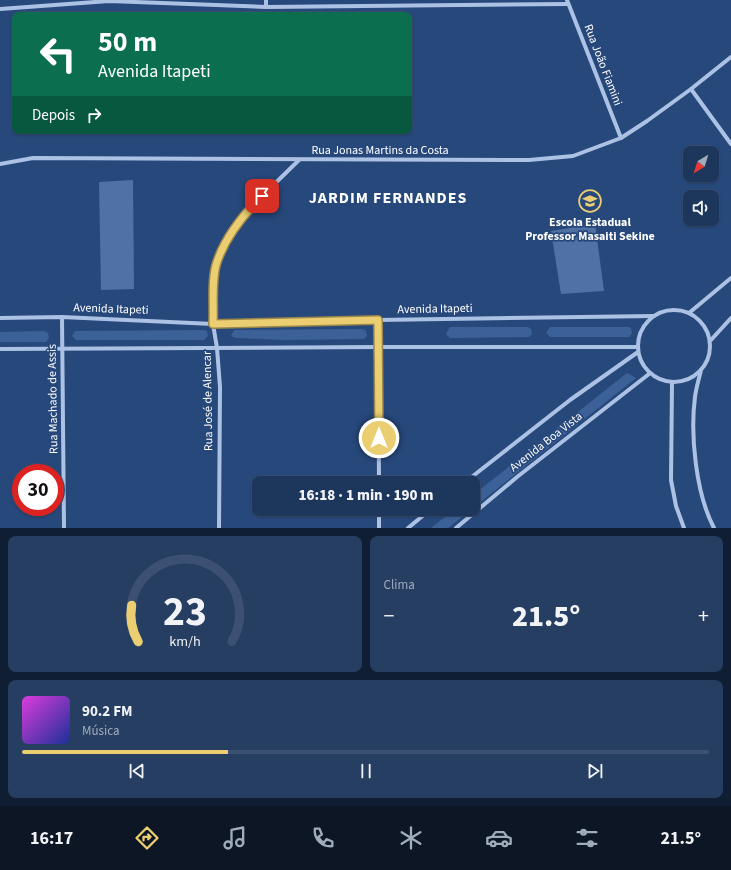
<!DOCTYPE html>
<html lang="pt">
<head>
<meta charset="utf-8">
<style>
  body { margin:0; font-family:"Source Sans 3",sans-serif; background:#253e62; color:#f1f3f6; height:100vh; display:flex; flex-direction:column; font-size:15px; white-space:nowrap }
  * { box-sizing:border-box; margin:0 }
  p { font-size:13px; color:#a0abbb }
  .icon { flex:none; width:22px; height:22px; fill:none; stroke:currentColor; stroke-width:2; stroke-linecap:round; stroke-linejoin:round }
  .map { position:relative; height:528px; overflow:hidden }
  .drawer { display:flex; flex-direction:column; gap:8px; padding:8px; background:#101e33; flex:1 }
  .drawer>* { flex:none }
  .guide { position:absolute; left:12px; top:12px; width:400px; height:122px; border-radius:8px; box-shadow:0 1px 3px #0004,0 0 0 1px #3b5072; background:#0b6e4f; color:#fff; overflow:hidden }
  .needle { width:26px; rotate:218deg }
  .buttons { position:absolute; left:683px; top:146px; display:grid; gap:8px }
  .buttons a { display:grid; place-items:center; width:36px; height:36px; border-radius:8px; background:#1d365c; box-shadow:0 1px 3px #0004,0 0 0 1px #3b5072; font-size:20px }
  .speed { position:absolute; left:12px; top:464px; display:flex; gap:8px; font-size:20px; font-weight:700; text-align:center }
  .speed>* { display:grid; place-content:center; width:52px; height:52px; border-radius:50%; background:#1d365c; box-shadow:0 1px 3px #0004,0 0 0 1px #3b5072; line-height:1 }
  .speed .limit { border:6px solid #d22; background:#fff; color:#111 }
  .pin { position:absolute; display:grid; place-items:center; width:34px; height:34px; color:#fff; margin:-17px; border-radius:8px; box-shadow:0 2px 6px #0006 }
  .me { position:absolute; width:44px; margin:-22px; rotate:0deg; stroke-linejoin:round; filter:drop-shadow(0 0 3px #0008) }
  .turn { display:flex; align-items:center; gap:14px; height:84px; padding:0 20px; font-size:18px }
  .turn .icon { width:52px; height:52px; stroke-width:2.5 }
  .turn b { display:block; font-size:28px; line-height:34px }
  .then { display:flex; align-items:center; height:38px; padding:0 20px; background:#0003; gap:8px; font-size:15px }
  .big { font-size:30px; font-weight:800; line-height:1.1 }
  .drawer .widget { flex:1; display:flex; flex-direction:column; justify-content:center; gap:6px; min-width:0; padding:0 14px; border-radius:8px; background:#253e62 }
  .drawer .dial { align-items:center; gap:0 }
  .dial svg { height:104px; overflow:visible; fill:none; stroke:#3b5072; stroke-width:7; stroke-linecap:round; text-anchor:middle }
  .dial text { fill:#f1f3f6; stroke:none }
  .song { display:flex; align-items:center; gap:12px }
  .cover { width:48px; height:48px; border-radius:6px; background:linear-gradient(135deg,hsl(300 70% 55%),hsl(230 70% 35%)) }
  .played { height:4px; border-radius:2px; background:linear-gradient(90deg,#ebce72 30%,#3b5072 30%) }
  .keys { display:flex; justify-content:space-around; direction:ltr }
  .heat { display:flex; justify-content:space-between; align-items:center; font-size:22px; direction:ltr }
  .drawer .tiles { flex:1; display:grid; gap:8px; grid-template-columns:1fr 1fr }
  .widget:last-child { grid-column:span 2 }
  .trip { position:absolute; left:252px; top:476px; width:228px; height:40px; border-radius:8px; background:#1d365c; box-shadow:0 1px 3px #0004,0 0 0 1px #3b5072; font-weight:800; line-height:40px; text-align:center }
  .tabs { display:flex; height:64px; justify-content:space-around; align-items:center; background:#0c1625; color:#a0abbb }
  .tabs .icon { width:28px; height:28px }
  .tabs .current { color:#ebce72 }
  .tabs b { font-size:18px; color:#f1f3f6 }
  .map>svg:first-child { display:block }
</style>
</head>
<body>
<div class="map">
<svg width="731" height="528" viewBox="0 0 731 528">
  <rect width="100%" height="100%" fill="#27487b"/>
  <!-- green -->
  <g fill="#3b6198">
    <path d="M 450,327 L 528,327 L 531,329 L 532,334 L 529,337 L 450,338 L 446,334 Z"/>
    <path d="M 550,327 L 628,327 L 631,328 L 632,333 L 629,337 L 550,337 L 546,333 Z"/>
    <path d="M 363,329 L 366,331 L 367,336 L 364,339 L 285,340 L 236,338 L 231,336 L 234,330 Z"/>
    <path d="M 204,330 L 207,331 L 208,336 L 204,340 L 76,340 L 72,336 L 75,331 Z"/>
    <path d="M 45,331 L 48,333 L 49,338 L 46,342 L 0,342 L 0,332 Z"/>
    <path d="M 627,373 L 636,378 L 473,508 L 473,495 Z"/>
    <path d="M 455,509 L 472,509 L 448,528 L 431,528 Z"/>
  </g>
  <!-- building -->
  <g fill="#5071a3">
    <path d="M 133,180 L 134,289 L 101,290 L 99,182 Z"/>
    <path d="M 595,224 L 604,291 L 561,294 L 551,231 Z"/>
  </g>
  <g fill="none" stroke-linecap="round" stroke-linejoin="round">
    <!-- minor -->
    <g stroke="#acc2e4" stroke-width="4">
      <path d="M 266,0 L 266,7"/>
      <path d="M 567,0 L 621,138"/>
      <path d="M 0,9 L 109,1 L 266,7 L 568,4"/>
      <path d="M 691,89 L 731,144"/>
      <path d="M 0,164 L 33,158 L 529,160 L 573,156 L 621,138 L 647,121 L 691,89 L 731,57"/>
      <circle cx="674" cy="346" r="36"/>
      <path d="M 689,313 L 731,278"/>
      <path d="M 62,317 L 64,528"/>
      <path d="M 0,318 L 62,317 L 213,324 L 378,320 L 654,316"/>
      <path d="M 378,320 L 379,483"/>
      <path d="M 711,340 L 731,318"/>
      <path d="M 0,349 L 379,347 L 638,347"/>
      <path d="M 701,370 C 699,379 696,388 695,397 C 690,435 696,494 714,528"/>
      <path d="M 672,383 L 671,480 L 676,506 L 684,528"/>
      <path d="M 464,483 L 570,400 L 638,352"/>
      <path d="M 379,509 L 379,528"/>
      <path d="M 219,528 L 220,387 L 217,348 L 213,324 L 214,282 L 216,263 L 228,239 L 253,205 L 299,160"/>
      <path d="M 408,528 L 431,509"/>
      <path d="M 456,528 L 517,477 L 649,374"/>
    </g>
  </g>
  <g fill="none" stroke-linecap="round" stroke-linejoin="round">
    <!-- route casing -->
    <g stroke="#99864a" stroke-width="10">
      <path id="route" d="M 262,196 C 244,214 225,238 217,262 C 211,278 214,306 213,324 L 378,320 L 379,438"/>
    </g>
    <!-- route -->
    <use href="#route" stroke="#ebce72" stroke-width="7"/>
  </g>
  <!-- icons -->
  <defs>
    <g id="school-ring" transform="scale(1.15)"><circle r="9.5" fill="#27487b" stroke="#ebce72" stroke-width="1.5"/><path d="M0-5L7-2L0 1L-7-2ZM-4 1L0 2.5L4 1V4Q0 6-4 4Z" fill="#ebce72"/></g>
  </defs>
  <g fill-rule="evenodd">
    <use href="#school-ring" x="590" y="201"/>
  </g>
  <g text-anchor="middle" dominant-baseline="central" stroke-width="3.5" stroke-linejoin="round" paint-order="stroke">
    <!-- street labels -->
    <g font-size="12" fill="#fff" stroke="#27487b">
      <text transform="translate(603 65) rotate(69)">Rua João Fiamini</text>
      <text x="380" y="150">Rua Jonas Martins da Costa</text>
      <text transform="translate(111 309) rotate(2)">Avenida Itapeti</text>
      <text transform="translate(435 309) rotate(-1)">Avenida Itapeti</text>
      <text transform="translate(53 399) rotate(-91)">Rua Machado de Assis</text>
      <text transform="translate(208 401) rotate(-91)">Rua José de Alencar</text>
      <text transform="translate(546 442) rotate(-38)">Avenida Boa Vista</text>
    </g>
    <!-- poi labels -->
    <g font-size="12" font-weight="bold" fill="#fff" stroke="#27487b">
      <text x="590" y="222">Escola Estadual<tspan x="590" dy="14">Professor Masaiti Sekine</tspan></text>
    </g>
    <!-- district labels -->
    <g font-size="16" font-weight="bold" letter-spacing="1" fill="#fff" stroke="#27487b">
      <text x="388" y="198">JARDIM FERNANDES</text>
    </g>
  </g>
</svg>
<div class="buttons">
<a><svg class="needle" viewBox="-14 -14 28 28"><path d="M0-13l5 13h-10z" fill="#e53935"/><path d="M0 13l5-13h-10z" fill="#a0abbb"/></svg></a>
<a><svg class="icon" aria-label="sound" viewBox="0 0 24 24"><path d="M4 9h4l5-4v14l-5-4H4zM17 9q2 3 0 6"/></svg></a>
</div>
<div class="speed"><div class="limit">30</div></div>
<div class="pin" style="left:262px;top:196px;background:#d93025"><svg class="icon" aria-label="arrive" viewBox="0 0 24 24"><path d="M6 21V4h12l-3 4 3 4H6"/></svg></div>
<svg class="me" style="left:379px;top:438px" viewBox="-20 -20 40 40"><circle r="17" fill="#ebce72" stroke="#fff" stroke-width="3"/><path d="M0-11L8 9 0 5-8 9z" fill="#fff"/></svg>
<div class="trip">16:18 · 1 min · 190 m</div>
<div class="guide">
<div class="turn"><svg class="icon" aria-label="left" viewBox="0 0 24 24"><path d="M17 20v-9H6M10 6l-5 5 5 5"/></svg><div><b>50 m</b>Avenida Itapeti</div></div>
<div class="then">Depois<svg class="icon" aria-label="right" viewBox="0 0 24 24"><path d="M7 20v-9h11M14 6l5 5-5 5"/></svg></div>
</div>
</div>
<section class="drawer">
<div class="tiles">
<div class="widget dial"><svg viewBox="0 0 100 80">
<path d="M14 69A42 42 0 1 1 86 69"/>
<path d="M14 69A42 42 0 0 1 9 41" stroke="#ebce72"/>
<text x="50" y="56" font-size="32" font-weight="700">23</text>
<text x="50" y="72" font-size="11">km/h</text>
</svg></div>
<div class="widget"><p>Clima</p>
<div class="heat"><a>−</a><b class="big">21.5°</b><a>+</a></div>
</div>
<div class="widget">
<div class="song"><i class="cover"></i><div><b>90.2 FM</b><p>Música</p></div></div>
<div class="played"></div>
<div class="keys"><svg class="icon" aria-label="previous" viewBox="0 0 24 24"><path d="M18 5L8 12l10 7zM5 5v14"/></svg><svg class="icon" aria-label="pause" viewBox="0 0 24 24"><path d="M8 5v14M16 5v14"/></svg><svg class="icon" aria-label="next" viewBox="0 0 24 24"><path d="M6 5l10 7-10 7zM19 5v14"/></svg></div>
</div>
</div>
</section>
<nav class="tabs">
<b>16:17</b>
<svg class="icon current" aria-label="directions" viewBox="0 0 24 24"><path d="M12 3l9 9-9 9-9-9zM9 14v-3h6M13 9l2 2-2 2"/></svg>
<svg class="icon" aria-label="music" viewBox="0 0 24 24"><path d="M9 18V5l10-2v13"/><circle cx="6" cy="18" r="3"/><circle cx="16" cy="16" r="3"/></svg>
<svg class="icon" aria-label="phone" viewBox="0 0 24 24"><path d="M5 4h4l2 5-3 2q2 4 5 5l2-3 5 2v4C11 20 4 13 5 4z"/></svg>
<svg class="icon" aria-label="climate" viewBox="0 0 24 24"><path d="M12 3v18M4 7l16 10M4 17L20 7"/></svg>
<svg class="icon" aria-label="car" viewBox="0 0 24 24"><path d="M5 17H2v-5l4-1 3-4h7l3 4 3 1v5h-3M9 17h6M6 11h13"/><circle cx="7" cy="17" r="2"/><circle cx="17" cy="17" r="2"/></svg>
<svg class="icon" aria-label="filters" viewBox="0 0 24 24"><path d="M4 7h16M4 17h16"/><circle cx="9" cy="7" r="2"/><circle cx="15" cy="17" r="2"/></svg>
<b>21.5°</b>
</nav>
</body>
</html>
